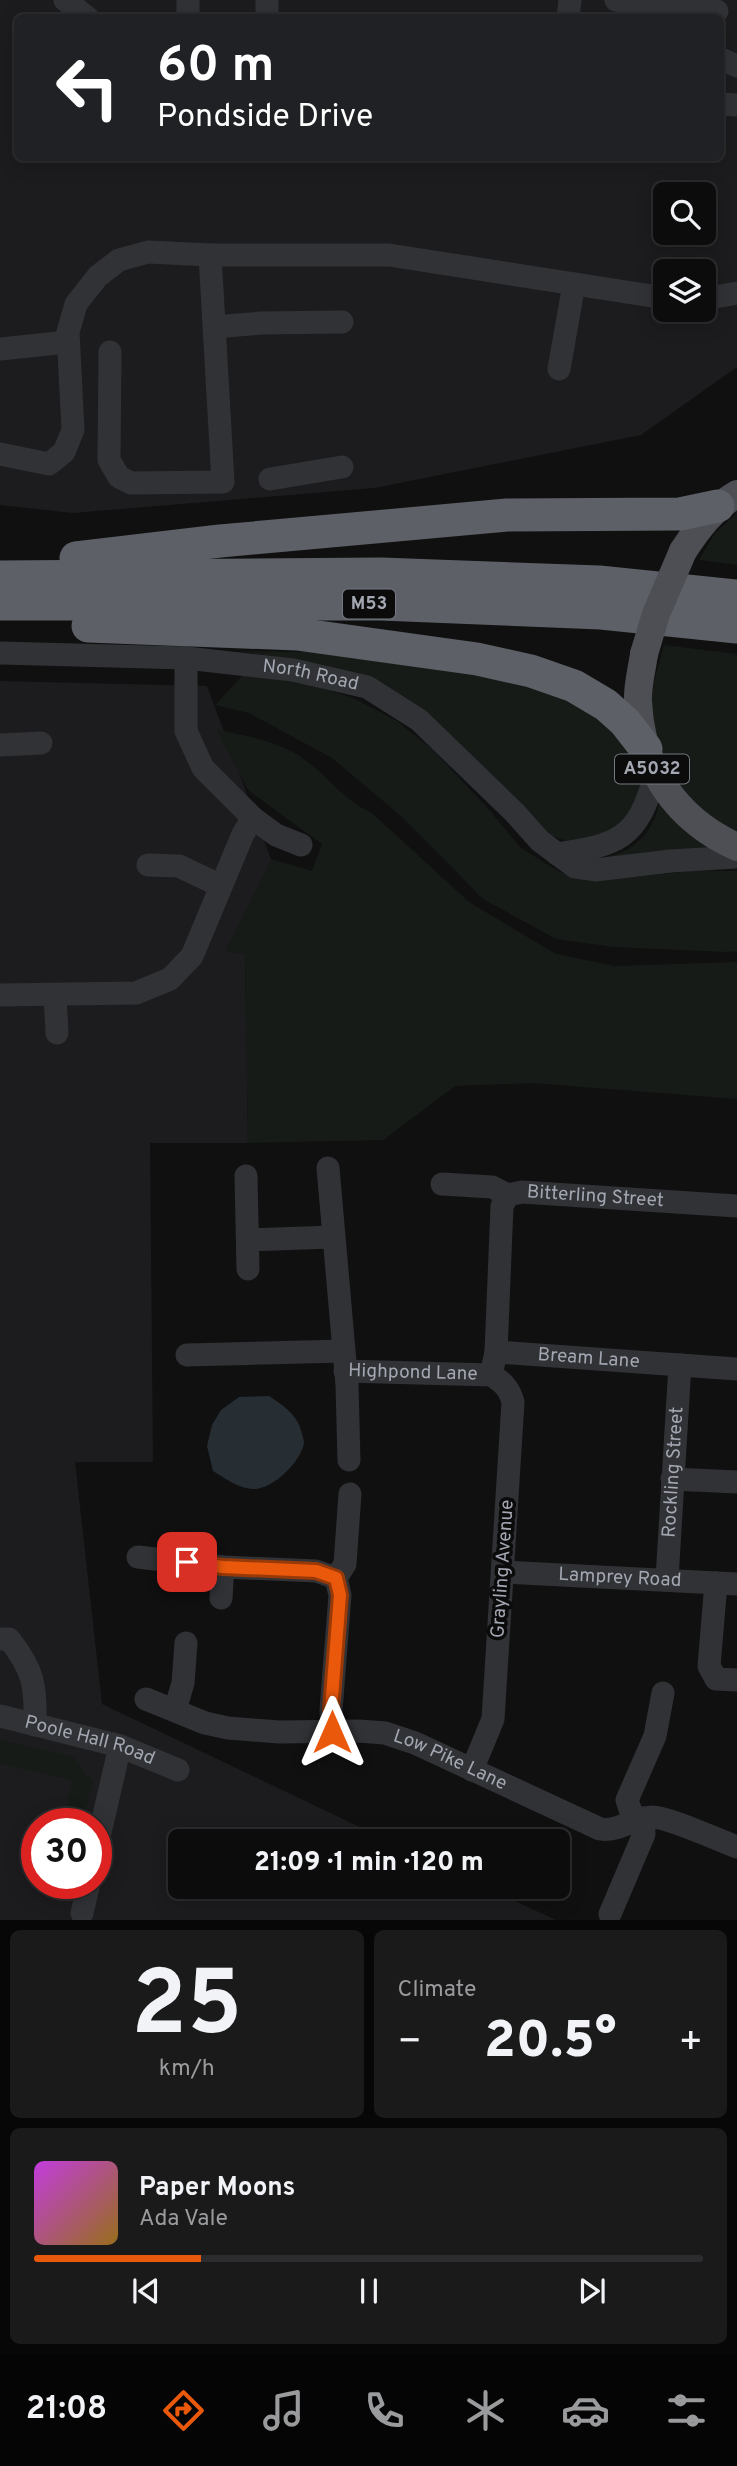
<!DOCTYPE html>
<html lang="en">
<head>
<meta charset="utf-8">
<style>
  body { margin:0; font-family:Overpass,sans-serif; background:#1a1a1b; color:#f1f3f6; height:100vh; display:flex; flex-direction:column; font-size:26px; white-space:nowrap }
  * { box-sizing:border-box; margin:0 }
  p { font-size:23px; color:#9a9b9d }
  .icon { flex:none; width:38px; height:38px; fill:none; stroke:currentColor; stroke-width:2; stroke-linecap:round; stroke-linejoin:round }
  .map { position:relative; height:1920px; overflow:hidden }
  .sheet { display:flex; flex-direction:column; gap:10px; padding:10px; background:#070707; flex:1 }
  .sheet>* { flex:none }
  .banner { position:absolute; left:14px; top:14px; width:710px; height:147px; border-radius:10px; box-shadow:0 4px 18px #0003,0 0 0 2px #2c2c2e; background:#202124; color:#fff; overflow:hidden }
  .fabs { position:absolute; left:653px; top:182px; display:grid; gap:14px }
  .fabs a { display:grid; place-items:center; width:63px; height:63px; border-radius:10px; background:#0c0c0d; box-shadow:0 4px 18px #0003,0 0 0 2px #2c2c2e; font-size:35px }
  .speed { position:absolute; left:21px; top:1808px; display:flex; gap:14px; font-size:35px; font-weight:700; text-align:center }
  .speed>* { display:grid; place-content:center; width:91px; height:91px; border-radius:50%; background:#0c0c0d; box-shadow:0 4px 18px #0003,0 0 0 2px #2c2c2e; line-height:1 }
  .speed .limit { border:10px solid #d22; background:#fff; color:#111 }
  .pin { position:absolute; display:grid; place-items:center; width:60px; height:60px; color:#fff; margin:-30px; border-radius:14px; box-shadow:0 4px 10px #0006 }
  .me { position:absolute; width:77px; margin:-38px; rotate:0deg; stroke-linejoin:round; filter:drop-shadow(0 0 5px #0008) }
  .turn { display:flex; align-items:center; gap:24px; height:147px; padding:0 28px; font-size:32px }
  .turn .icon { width:91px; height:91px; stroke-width:2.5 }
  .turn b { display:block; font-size:49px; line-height:60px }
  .big { font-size:52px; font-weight:800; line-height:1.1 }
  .sheet .tile { flex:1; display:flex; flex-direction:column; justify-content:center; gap:10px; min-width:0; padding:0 24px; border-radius:10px; background:#1a1a1b }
  .sheet .dial { align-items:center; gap:0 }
  .dial b { font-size:91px; line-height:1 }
  .song { display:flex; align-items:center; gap:21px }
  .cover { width:84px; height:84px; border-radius:10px; background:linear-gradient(135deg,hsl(290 70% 55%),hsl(40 70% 35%)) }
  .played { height:7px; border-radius:4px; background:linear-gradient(90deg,#ea580c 25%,#2c2c2e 25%) }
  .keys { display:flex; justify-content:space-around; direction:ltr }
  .heat { display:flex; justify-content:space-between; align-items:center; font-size:38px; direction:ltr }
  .sheet .tiles { flex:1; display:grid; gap:10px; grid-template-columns:1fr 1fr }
  .tile:last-child { grid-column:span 2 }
  .trip { position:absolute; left:168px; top:1829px; width:402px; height:70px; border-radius:10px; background:#0c0c0d; box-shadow:0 4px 18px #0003,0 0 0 2px #2c2c2e; font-weight:800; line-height:70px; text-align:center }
  .tab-bar { display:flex; height:112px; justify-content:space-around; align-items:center; background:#050505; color:#9a9b9d }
  .tab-bar .icon { width:49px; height:49px }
  .tab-bar .active { color:#ea580c }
  .tab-bar b { font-size:32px; color:#f1f3f6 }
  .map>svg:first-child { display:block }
</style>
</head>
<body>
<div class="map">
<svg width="737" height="1920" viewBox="0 0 737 1920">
  <rect width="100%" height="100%" fill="#101011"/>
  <!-- built -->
  <g fill="#1c1c1e" fill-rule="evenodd">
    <path d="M 0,0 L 737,0 L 737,367 L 641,435 L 374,488 L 73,513 L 0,505 ZM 18,18 L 721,18 L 721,158 L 18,158 ZM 665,194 L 704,194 L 704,233 L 665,233 ZM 665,271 L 704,271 L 704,310 L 665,310 Z"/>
    <path d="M 0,681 L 207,686 L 271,859 L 245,954 L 248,1143 L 150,1143 L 153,1462 L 75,1462 L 102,1704 L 389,1841 L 180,1841 L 180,1886 L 485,1887 L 556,1920 L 0,1920 ZM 37,1824 L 96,1824 L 96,1883 L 37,1883 Z"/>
  </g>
  <!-- green -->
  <g fill="#161b17">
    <path d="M 737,513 L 737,565 L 699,560 L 715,533 Z"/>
    <path d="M 664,645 L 737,654 L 737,832 L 726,828 L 690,800 L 664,763 L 650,709 L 653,686 Z"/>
    <path d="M 238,651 L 313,652 L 462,671 L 589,701 L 635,757 L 640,784 L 637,796 L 626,818 L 615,829 L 573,843 L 546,834 L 445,730 L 307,662 Z"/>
    <path d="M 243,675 L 287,677 L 353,698 L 397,721 L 432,749 L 485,805 L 521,848 L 560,872 L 593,881 L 692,871 L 737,871 L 737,951 L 726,952 L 614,947 L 556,939 L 483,899 L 402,817 L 332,758 L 249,713 L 215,705 Z"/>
    <path d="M 216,729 C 245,736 279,741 304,759 C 328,776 344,801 372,813 L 469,902 L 556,954 L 615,966 L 737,962 L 737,1099 L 532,1083 L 455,1086 L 383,1140 L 248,1143 L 245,954 L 225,951 L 271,859 L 312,871 L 322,844 L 248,790 Z"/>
    <path d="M 659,802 L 687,833 L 715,851 L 610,864 L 610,856 C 635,851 656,828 659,802 Z"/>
    <path d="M 0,1740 L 72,1756 L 93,1783 L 85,1812 L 66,1808 L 72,1780 L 0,1764 Z"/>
  </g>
  <!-- water -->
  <path fill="#272e33" d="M 269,1396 C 282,1405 294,1412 300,1427 C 301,1431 304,1439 304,1443 C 301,1462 272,1490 253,1489 C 238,1488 226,1479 213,1471 L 207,1446 L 212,1425 L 221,1410 L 239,1397 Z"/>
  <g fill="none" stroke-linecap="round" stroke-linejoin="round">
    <!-- minor -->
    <g stroke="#313236" stroke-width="23">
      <path d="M 65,0 L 88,18"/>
      <path d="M 188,0 L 188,18"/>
      <path d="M 616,0 L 717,11"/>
      <path d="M 267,18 L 267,0"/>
      <path d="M 568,18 L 570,0"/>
      <path d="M 721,59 L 737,66"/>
      <path d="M 721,104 L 737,105"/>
      <path d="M 704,299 L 737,293"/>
      <path d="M 215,327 L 261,323 L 342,322"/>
      <path d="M 0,349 L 68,342"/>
      <path d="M 110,352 L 109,460 L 119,477 L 131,483 L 223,482 L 210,255"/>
      <path d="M 559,369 L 574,284"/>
      <path d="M 0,454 L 49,464 L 64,452 L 73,430 L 68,332 L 76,304 L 98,276 L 119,260 L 148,252 L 210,255 L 389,255 L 665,298"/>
      <path d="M 270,479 L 342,467"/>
      <path id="s1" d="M 0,653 L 186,658 L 293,670 L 367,687 L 419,720 L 514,812 L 540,841 L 575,867 L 595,870 L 671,861 L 737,857"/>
      <path d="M 186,658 L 186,731 L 203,768 L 253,818 L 276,835 L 301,845"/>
      <path d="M 0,745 L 41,743"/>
      <path d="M 557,854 C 618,845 638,839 655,775"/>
      <path d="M 148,865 L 179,866 L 221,886"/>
      <path d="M 0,995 L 136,993 L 170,979 L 192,956 L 243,834 L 253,818"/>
      <path d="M 55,995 L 57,1033"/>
      <path d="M 328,1168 L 347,1385 L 349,1460"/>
      <path d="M 246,1176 L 248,1269"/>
      <path d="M 442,1184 L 492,1187 L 508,1195"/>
      <path d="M 248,1240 L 333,1237"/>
      <path id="s2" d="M 496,1352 L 737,1369"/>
      <path d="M 187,1355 L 343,1351"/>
      <path id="s3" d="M 345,1371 L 491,1375 C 503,1382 509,1388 513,1402 L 493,1719 L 472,1770"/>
      <path id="s4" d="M 491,1375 L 496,1352 L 502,1206 L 508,1195 L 522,1192 L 737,1206"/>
      <path d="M 672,1479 L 737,1482"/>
      <path d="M 138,1557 L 223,1567 L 316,1571 L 336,1578 L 340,1595 L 331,1710 L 332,1732"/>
      <path id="s5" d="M 503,1572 L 737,1584"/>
      <path d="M 336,1578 L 345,1564 L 350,1494"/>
      <path id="s6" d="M 667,1579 L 680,1365"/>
      <path d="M 716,1583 L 709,1666 L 716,1679 L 737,1680"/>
      <path d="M 221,1598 L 223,1567"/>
      <path d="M 0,1639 L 9,1639 C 34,1670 36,1687 35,1725"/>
      <path id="s7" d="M 146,1699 L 205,1723 L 228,1728 L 279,1732 L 359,1731 L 385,1733 L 415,1743 L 600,1829 C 620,1832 633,1817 653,1817 C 671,1818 718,1840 737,1847"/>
      <path d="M 175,1710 L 183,1683 L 186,1643"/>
      <path id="s8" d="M 0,1716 L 120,1746 L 178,1770"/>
      <path d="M 634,1821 L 627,1800 L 655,1736 L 663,1693"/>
      <path d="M 96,1850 L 120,1746"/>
      <path d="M 82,1913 L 89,1883"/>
      <path d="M 610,1914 L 644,1834 L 643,1818"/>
    </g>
    <!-- major -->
    <g stroke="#4d4f54" stroke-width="28">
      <path d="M 683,551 C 698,528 713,508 737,494"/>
      <path d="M 644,654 C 642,669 637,687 638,702 C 641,769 677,820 737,847"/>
    </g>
    <!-- highway -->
    <g stroke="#5d6066" stroke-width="33">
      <path d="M 76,558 L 220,541 L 507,515 L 680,514 L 718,506"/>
      <path d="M 0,577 L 381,574 L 599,582 L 737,596"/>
      <path d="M 0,604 L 381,604 L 601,613 L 737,627"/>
      <path d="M 88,626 L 297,634 L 477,659 L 531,671 L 574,686 L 606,705 L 625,722 L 646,749"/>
    </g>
    <!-- major-bridge -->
    <path stroke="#4d4f54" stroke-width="28" d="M 644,654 L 656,614 L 683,551"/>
  </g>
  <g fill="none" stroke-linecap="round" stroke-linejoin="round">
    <!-- route casing -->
    <g stroke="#983908" stroke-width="18">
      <path id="route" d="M 187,1562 L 223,1567 L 316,1571 L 336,1578 L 340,1595 L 331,1710 L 332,1732"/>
    </g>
    <!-- route -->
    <use href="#route" stroke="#ea580c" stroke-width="12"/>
  </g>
  <g text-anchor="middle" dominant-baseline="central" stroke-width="7" stroke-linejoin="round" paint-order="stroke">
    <!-- shield labels -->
    <g fill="#0b0b0c" stroke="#757880" stroke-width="2">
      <rect x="343" y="589.5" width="52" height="29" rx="5"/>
      <rect x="615" y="754.5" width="74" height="29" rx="5"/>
    </g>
    <g font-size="18" font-weight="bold" fill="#a2a7b1">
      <text x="369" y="604">M53</text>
      <text x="652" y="769">A5032</text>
    </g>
    <!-- street labels -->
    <g font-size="19" fill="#a2a7b1" stroke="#0b0b0c">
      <text stroke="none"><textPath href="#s1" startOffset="312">North Road</textPath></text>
      <text stroke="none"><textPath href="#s4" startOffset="270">Bitterling Street</textPath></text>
      <text stroke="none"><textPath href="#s2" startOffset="93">Bream Lane</textPath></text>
      <text stroke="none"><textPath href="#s3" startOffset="68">Highpond Lane</textPath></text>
      <text stroke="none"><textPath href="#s6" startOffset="107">Rockling Street</textPath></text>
      <text transform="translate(503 1569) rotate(-86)">Grayling Avenue</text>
      <text stroke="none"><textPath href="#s5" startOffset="117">Lamprey Road</textPath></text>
      <text stroke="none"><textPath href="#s8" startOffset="93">Poole Hall Road</textPath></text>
      <text stroke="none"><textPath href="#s7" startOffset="315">Low Pike Lane</textPath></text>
    </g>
  </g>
</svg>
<div class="fabs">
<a><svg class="icon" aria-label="search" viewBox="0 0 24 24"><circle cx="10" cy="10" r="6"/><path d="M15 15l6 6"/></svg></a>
<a><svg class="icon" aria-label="layers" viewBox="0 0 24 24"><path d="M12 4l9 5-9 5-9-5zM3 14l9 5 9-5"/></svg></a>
</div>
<div class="speed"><div class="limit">30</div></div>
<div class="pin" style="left:187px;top:1562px;background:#d93025"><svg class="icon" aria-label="arrive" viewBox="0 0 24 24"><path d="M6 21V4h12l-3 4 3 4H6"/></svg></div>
<svg class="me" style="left:332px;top:1732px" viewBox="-20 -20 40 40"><path d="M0-17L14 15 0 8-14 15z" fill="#ea580c" stroke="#fff" stroke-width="4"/></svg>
<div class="trip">21:09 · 1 min · 120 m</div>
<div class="banner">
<div class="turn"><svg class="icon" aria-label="left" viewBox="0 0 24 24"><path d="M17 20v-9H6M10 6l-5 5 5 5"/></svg><div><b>60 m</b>Pondside Drive</div></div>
</div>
</div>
<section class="sheet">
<div class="tiles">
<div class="tile dial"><b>25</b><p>km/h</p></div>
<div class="tile"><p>Climate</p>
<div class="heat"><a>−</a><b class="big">20.5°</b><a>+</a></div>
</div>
<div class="tile">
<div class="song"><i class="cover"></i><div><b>Paper Moons</b><p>Ada Vale</p></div></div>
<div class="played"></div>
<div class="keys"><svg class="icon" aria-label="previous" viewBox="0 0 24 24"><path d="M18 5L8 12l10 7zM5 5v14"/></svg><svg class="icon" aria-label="pause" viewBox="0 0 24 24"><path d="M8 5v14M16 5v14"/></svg><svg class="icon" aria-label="next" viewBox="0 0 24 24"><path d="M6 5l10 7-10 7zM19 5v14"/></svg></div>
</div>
</div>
</section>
<nav class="tab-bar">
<b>21:08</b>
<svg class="icon active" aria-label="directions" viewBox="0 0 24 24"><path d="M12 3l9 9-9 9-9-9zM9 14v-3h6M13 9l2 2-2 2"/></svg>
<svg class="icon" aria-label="music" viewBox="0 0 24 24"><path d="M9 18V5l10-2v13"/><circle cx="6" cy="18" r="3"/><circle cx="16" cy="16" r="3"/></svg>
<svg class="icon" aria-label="phone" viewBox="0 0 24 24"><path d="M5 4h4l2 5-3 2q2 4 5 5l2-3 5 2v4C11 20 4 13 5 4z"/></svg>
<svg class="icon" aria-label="climate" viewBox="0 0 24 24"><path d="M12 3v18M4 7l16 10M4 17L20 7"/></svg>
<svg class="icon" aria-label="car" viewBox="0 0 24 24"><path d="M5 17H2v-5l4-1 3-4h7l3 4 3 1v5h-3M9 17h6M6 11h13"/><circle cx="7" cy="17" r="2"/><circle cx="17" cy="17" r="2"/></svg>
<svg class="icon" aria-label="filters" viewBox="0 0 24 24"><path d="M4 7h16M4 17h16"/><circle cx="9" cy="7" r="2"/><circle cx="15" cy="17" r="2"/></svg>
</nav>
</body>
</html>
